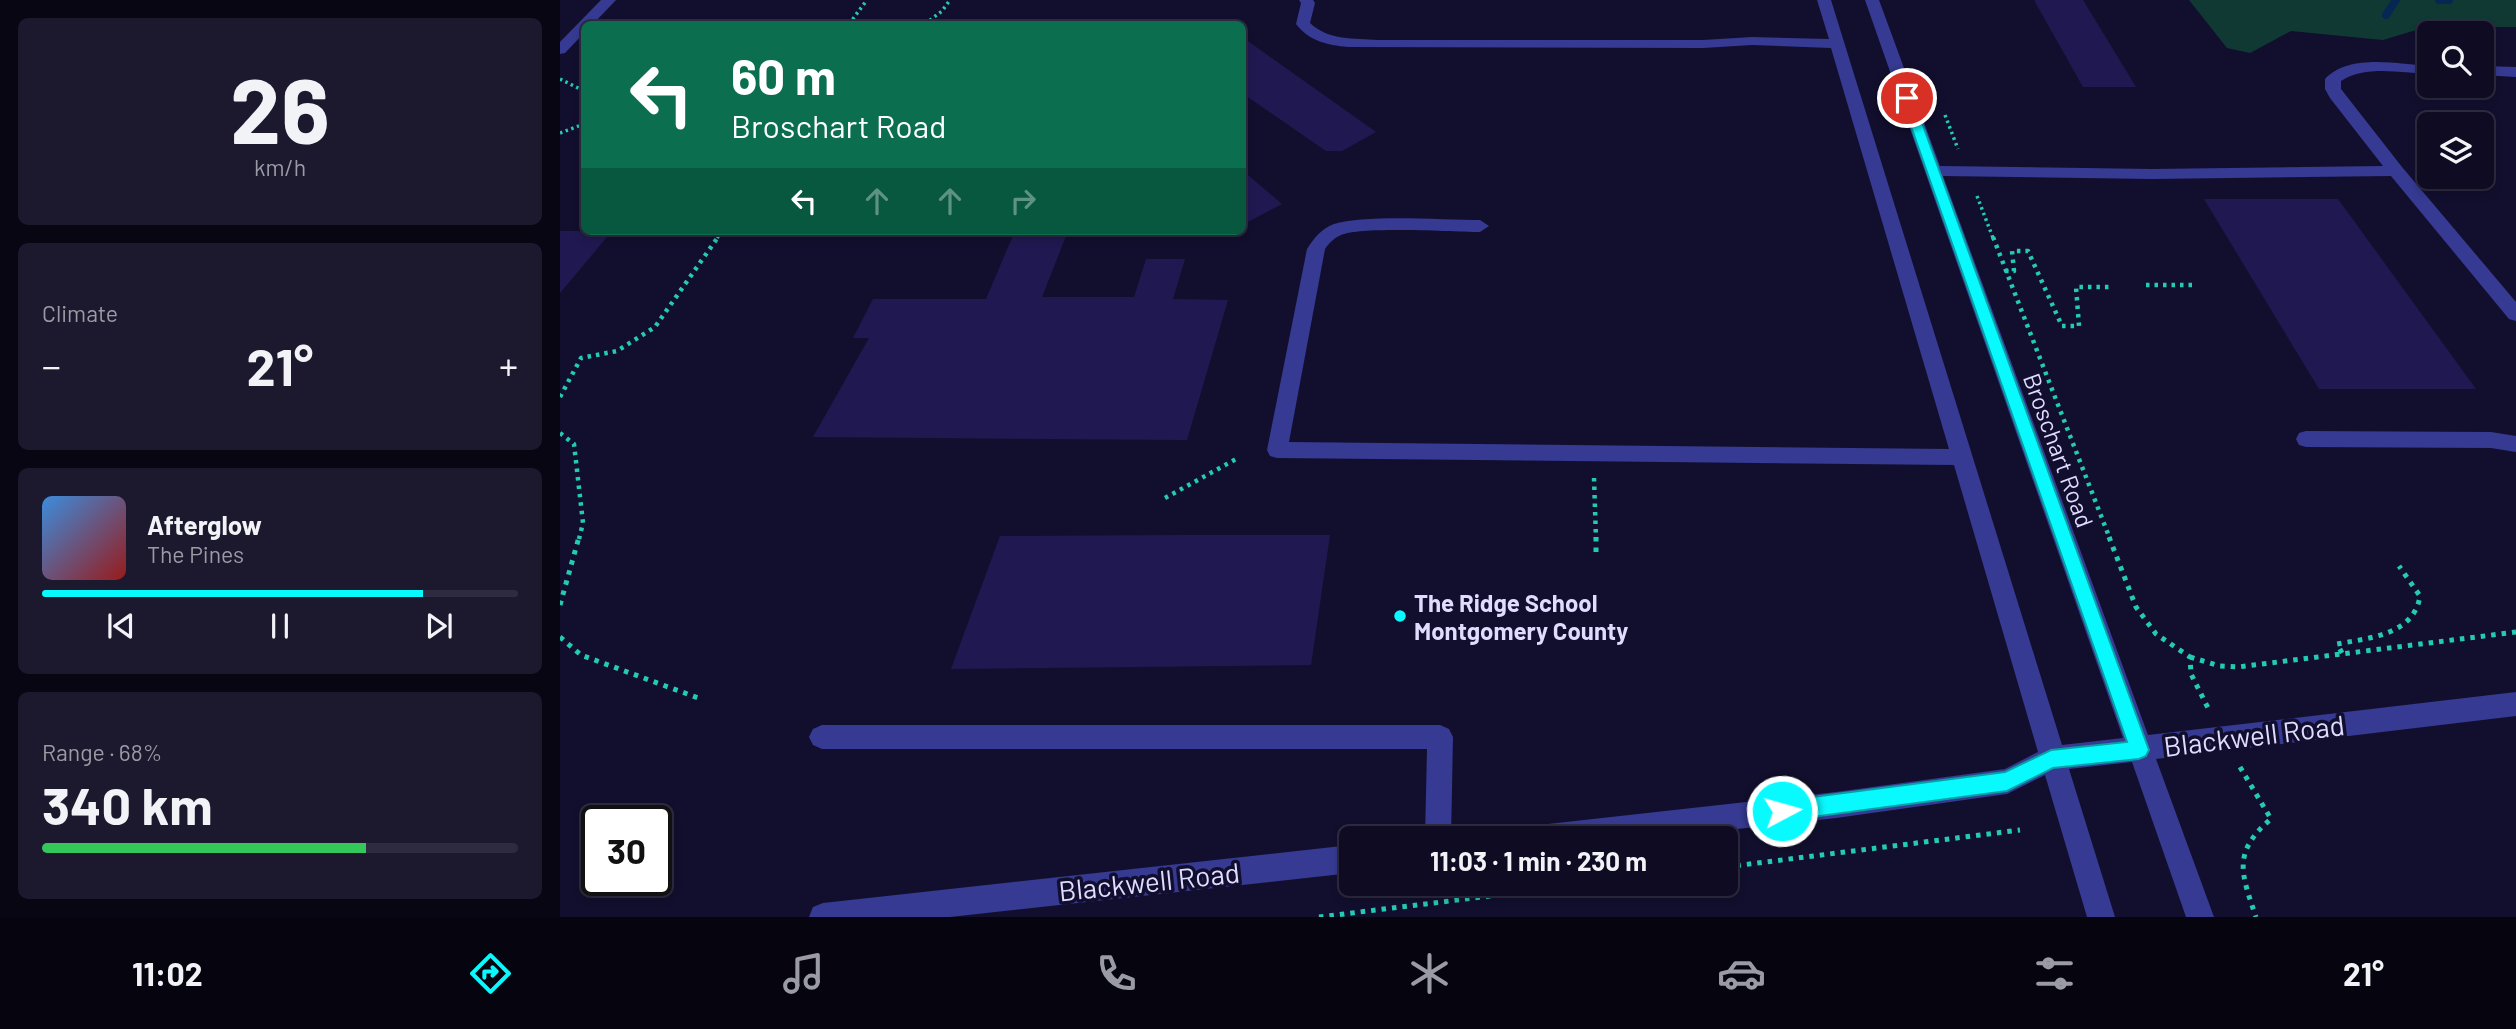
<!DOCTYPE html>
<html lang="en">
<head>
<meta charset="utf-8">
<style>
  body { margin:0; font-family:Barlow,sans-serif; background:#1c192f; color:#f1f3f6; height:100vh; display:flex; flex-direction:column; font-size:26px; white-space:nowrap }
  * { box-sizing:border-box; margin:0 }
  p { font-size:23px; color:#9b9ba5 }
  .icon { flex:none; width:38px; height:38px; fill:none; stroke:currentColor; stroke-width:2; stroke-linecap:round; stroke-linejoin:round }
  .map { position:relative; flex:1; overflow:hidden }
  .drawer { display:flex; flex-direction:column; gap:18px; padding:18px; background:#080613; width:560px }
  .drawer>* { flex:none }
  .top-card { position:absolute; left:21px; top:21px; width:665px; height:214px; border-radius:10px; box-shadow:0 4px 10px #0003,0 0 0 2px #2e2b40; background:#0b6e4f; color:#fff; overflow:hidden }
  .buttons { position:absolute; left:1857px; top:21px; display:grid; gap:14px }
  .buttons a { display:grid; place-items:center; width:77px; height:77px; border-radius:10px; background:#0e0b22; box-shadow:0 4px 10px #0003,0 0 0 2px #2e2b40; font-size:35px }
  .speed { position:absolute; left:21px; top:805px; display:flex; gap:14px; font-size:35px; font-weight:700; text-align:center }
  .speed>* { display:grid; place-content:center; width:91px; height:91px; border-radius:50%; background:#0e0b22; box-shadow:0 4px 10px #0003,0 0 0 2px #2e2b40; line-height:1 }
  .speed .limit { border:4px solid #111; border-radius:10px; background:#fff; color:#111 }
  .pin { position:absolute; display:grid; place-items:center; width:60px; height:60px; color:#fff; margin:-30px; border:4px solid #fff; border-radius:50%; box-shadow:0 2px 7px #0007 }
  .me { position:absolute; width:77px; margin:-38px; rotate:84deg; stroke-linejoin:round; filter:drop-shadow(0 0 5px #0008) }
  .turn { display:flex; align-items:center; gap:24px; height:147px; padding:0 35px; font-size:32px }
  .turn .icon { width:91px; height:91px; stroke-width:2.5 }
  .turn b { display:block; font-size:49px; line-height:60px }
  .lanes { display:flex; align-items:center; height:66px; padding:0 35px; background:#0003; justify-content:center; gap:35px; direction:ltr }
  .lanes .off { opacity:.35 }
  .big { font-size:52px; font-weight:700; line-height:1.1 }
  .drawer .widget { flex:1; display:flex; flex-direction:column; justify-content:center; gap:10px; min-width:0; padding:0 24px; border-radius:10px; background:#1c192f }
  .drawer .dial { align-items:center; gap:0 }
  .dial b { font-size:91px; line-height:1 }
  .song { display:flex; align-items:center; gap:21px }
  .cover { width:84px; height:84px; border-radius:10px; background:linear-gradient(135deg,hsl(210 70% 55%),hsl(0 70% 35%)) }
  .played { height:7px; border-radius:4px; background:linear-gradient(90deg,#08faff 80%,#2e2b40 80%) }
  .keys { display:flex; justify-content:space-around; direction:ltr }
  .heat { display:flex; justify-content:space-between; align-items:center; font-size:38px; direction:ltr }
  .charge { height:10px; border-radius:5px; background:linear-gradient(90deg,#34c759 68%,#2e2b40 0) }
  .trip { position:absolute; left:779px; top:826px; width:399px; height:70px; border-radius:10px; background:#0e0b22; box-shadow:0 4px 10px #0003,0 0 0 2px #2e2b40; font-weight:700; line-height:70px; text-align:center }
  .menu { display:flex; height:112px; justify-content:space-around; align-items:center; background:#06040e; color:#9b9ba5 }
  .menu .icon { width:49px; height:49px }
  .menu .current { color:#08faff }
  .menu b { font-size:32px; color:#f1f3f6 }
  main { display:flex; flex:1; min-height:0 }
  .map>svg:first-child { display:block }
</style>
</head>
<body>
<main>
<section class="drawer">
<div class="widget dial"><b>26</b><p>km/h</p></div>
<div class="widget"><p>Climate</p>
<div class="heat"><a>−</a><b class="big">21°</b><a>+</a></div>
</div>
<div class="widget">
<div class="song"><i class="cover"></i><div><b>Afterglow</b><p>The Pines</p></div></div>
<div class="played"></div>
<div class="keys"><svg class="icon" aria-label="previous" viewBox="0 0 24 24"><path d="M18 5L8 12l10 7zM5 5v14"/></svg><svg class="icon" aria-label="pause" viewBox="0 0 24 24"><path d="M8 5v14M16 5v14"/></svg><svg class="icon" aria-label="next" viewBox="0 0 24 24"><path d="M6 5l10 7-10 7zM19 5v14"/></svg></div>
</div>
<div class="widget"><p>Range · 68%</p><b class="big">340 km</b><div class="charge"></div></div>
</section>
<div class="map">
<svg width="1956" height="917" viewBox="0 0 1956 917">
  <rect width="100%" height="100%" fill="#120f2e"/>
  <!-- green -->
  <path fill="#113934" d="M 1629,0 L 1956,0 L 1956,27 L 1866,27 L 1823,40 L 1731,31 L 1690,53 L 1667,48 Z"/>
  <g fill="none" stroke-linecap="round" stroke-linejoin="round">
    <!-- stream -->
    <g stroke="#052751" stroke-width="8">
      <path d="M 1879,0 L 1889,0"/>
      <path d="M 1826,15 L 1836,0"/>
    </g>
  </g>
  <!-- building -->
  <g fill="#201951">
    <path d="M 1474,0 L 1523,0 L 1576,87 L 1523,87 Z"/>
    <path d="M 682,37 L 816,132 L 782,151 L 766,151 L 682,93 Z"/>
    <path d="M 682,170 L 722,204 L 682,225 Z"/>
    <path d="M 1644,199 L 1778,199 L 1916,389 L 1759,389 Z"/>
    <path d="M 0,231 L 52,231 L 0,293 Z"/>
    <path d="M 455,231 L 508,231 L 482,297 L 574,297 L 586,259 L 625,259 L 613,299 L 668,300 L 627,440 L 253,437 L 309,338 L 293,338 L 313,299 L 426,299 Z"/>
    <path d="M 624,535 L 770,535 L 751,665 L 391,669 L 440,536 Z"/>
  </g>
  <g fill="none" stroke-linecap="round" stroke-linejoin="round">
    <!-- path-far2 -->
    <g stroke="#24cbb4" stroke-width="3.5" stroke-dasharray="2.5 3.5" stroke-linecap="butt">
      <path d="M 289,24 L 307,0"/>
      <path d="M 365,24 L 382,11 L 390,0"/>
      <path d="M 0,79 L 24,91"/>
      <path d="M 1385,115 L 1398,149"/>
      <path d="M 0,133 L 24,124"/>
      <path d="M 1417,196 L 1433,238"/>
      <path d="M 157,238 L 162,231"/>
    </g>
    <!-- path-far1 -->
    <g stroke="#24cbb4" stroke-width="4.5" stroke-dasharray="3.5 5" stroke-linecap="butt">
      <path d="M 1433,237 L 1550,539"/>
      <path d="M 1445,271 L 1454,271 L 1452,251 L 1468,251 L 1502,326 L 1519,326 L 1516,287 L 1553,287"/>
      <path d="M 1586,285 L 1636,285"/>
      <path d="M 0,397 L 21,358 L 57,351 L 95,327 L 158,237"/>
      <path d="M 0,433 L 14,444 L 23,523 L 19,539"/>
      <path d="M 1034,478 L 1036,539"/>
      <path d="M 605,498 L 678,458"/>
    </g>
    <!-- path -->
    <g stroke="#24cbb4" stroke-width="5" stroke-dasharray="4.5 6" stroke-linecap="butt">
      <path d="M 1036,537 L 1036,554"/>
      <path d="M 1549,537 L 1576,607 L 1596,634 L 1630,657 L 1631,674 L 1649,710"/>
      <path d="M 0,605 L 19,537"/>
      <path d="M 0,637 L 21,655 L 141,699"/>
      <path d="M 1782,653 L 1777,644 C 1809,638 1854,635 1860,596 L 1839,566"/>
      <path d="M 1630,657 L 1660,666 L 1678,667 L 1956,632"/>
      <path d="M 1680,767 L 1711,819 C 1672,852 1681,873 1696,917"/>
      <path d="M 1166,867 L 1460,830"/>
      <path d="M 759,917 L 1028,884"/>
    </g>
    <!-- minor -->
    <g fill="#363a92" fill-rule="evenodd">
      <path d="M 41,0 L 56,0 L 33,24 L 24,24 L 24,33 L 5,53 L 0,54 L 0,42 Z"/>
      <path d="M 739,0 L 753,0 L 755,3 L 750,23 C 769,41 794,38 818,40 L 1143,40 L 1192,37 L 1269,39 L 1257,0 L 1271,0 L 1502,745 L 1563,738 L 1305,0 L 1319,0 L 1380,166 L 1592,169 L 1823,166 L 1770,98 L 1765,89 L 1765,79 C 1789,53 1838,64 1869,66 L 1869,74 C 1841,73 1806,65 1781,81 L 1781,89 L 1842,167 L 1956,302 L 1956,321 L 1949,319 L 1831,176 L 1592,179 L 1383,176 L 1588,735 L 1956,692 L 1956,716 L 1596,759 L 1654,917 L 1626,917 L 1572,762 L 1509,769 L 1555,917 L 1527,917 L 1485,775 L 1447,794 L 1276,818 L 1096,838 L 966,838 L 970,829 L 979,825 L 1276,792 L 1445,769 L 1478,752 L 1394,465 L 717,458 L 710,456 L 707,450 L 747,249 C 754,238 761,229 774,224 C 806,214 883,220 920,220 L 929,226 L 920,232 C 891,232 804,226 781,235 C 774,238 769,243 765,249 L 729,442 L 1389,449 L 1271,48 L 1192,45 L 1143,48 L 788,47 C 767,45 749,41 736,24 L 741,3 Z"/>
      <path d="M 1922,66 L 1956,67 L 1956,77 L 1922,75 Z"/>
      <path d="M 1746,431 L 1931,432 L 1956,436 L 1956,452 L 1931,448 L 1746,447 L 1739,445 L 1736,439 L 1739,433 Z"/>
      <path d="M 262,725 L 880,725 L 889,729 L 893,737 L 891,838 L 865,838 L 867,749 L 262,749 L 253,745 L 249,737 L 253,729 Z"/>
      <path d="M 791,845 L 791,873 L 390,917 L 249,917 L 253,907 L 263,903 Z"/>
    </g>
  </g>
  <!-- route -->
  <path fill="#08faff" stroke="#05a2a6" stroke-width="2" d="M 1347,95 L 1353,98 L 1589,750 L 1586,756 L 1579,759 L 1493,768 L 1447,791 L 1222,821 L 1215,818 L 1212,811 L 1215,804 L 1222,801 L 1445,772 L 1491,750 L 1567,742 L 1341,98 Z"/>
  <!-- markers -->
  <circle fill="#08faff" stroke="#120f2e" stroke-width="2.5" cx="840" cy="616" r="7"/>
  <g text-anchor="middle" dominant-baseline="central" stroke-width="7" stroke-linejoin="round" paint-order="stroke">
    <!-- street labels -->
    <g font-size="24" fill="#dedcff" stroke="#120f2e">
      <text transform="translate(1499 450) rotate(70)">Broschart Road</text>
    </g>
    <!-- poi labels -->
    <g font-size="24" font-weight="bold" fill="#dedcff" stroke="#120f2e" text-anchor="start">
      <text x="854" y="602">The Ridge School<tspan x="854" dy="28">Montgomery County</tspan></text>
    </g>
    <!-- near-street labels -->
    <g font-size="28" fill="#dedcff" stroke="#120f2e">
      <text transform="translate(1694 735) rotate(-7)">Blackwell Road</text>
      <text transform="translate(589 881) rotate(-6)">Blackwell Road</text>
    </g>
  </g>
</svg>
<div class="buttons">
<a><svg class="icon" aria-label="search" viewBox="0 0 24 24"><circle cx="10" cy="10" r="6"/><path d="M15 15l6 6"/></svg></a>
<a><svg class="icon" aria-label="layers" viewBox="0 0 24 24"><path d="M12 4l9 5-9 5-9-5zM3 14l9 5 9-5"/></svg></a>
</div>
<div class="speed"><div class="limit">30</div></div>
<div class="pin" style="left:1347px;top:98px;background:#d93025"><svg class="icon" aria-label="arrive" viewBox="0 0 24 24"><path d="M6 21V4h12l-3 4 3 4H6"/></svg></div>
<svg class="me" style="left:1222px;top:811px" viewBox="-20 -20 40 40"><circle r="17" fill="#08faff" stroke="#fff" stroke-width="3"/><path d="M0-11L8 9 0 5-8 9z" fill="#fff"/></svg>
<div class="trip">11:03 · 1 min · 230 m</div>
<div class="top-card">
<div class="turn"><svg class="icon" aria-label="left" viewBox="0 0 24 24"><path d="M17 20v-9H6M10 6l-5 5 5 5"/></svg><div><b>60 m</b>Broschart Road</div></div>
<div class="lanes"><svg class="icon" aria-label="left" viewBox="0 0 24 24"><path d="M17 20v-9H6M10 6l-5 5 5 5"/></svg><svg class="icon off" aria-label="ahead" viewBox="0 0 24 24"><path d="M12 20V5M6 11l6-6 6 6"/></svg><svg class="icon off" aria-label="ahead" viewBox="0 0 24 24"><path d="M12 20V5M6 11l6-6 6 6"/></svg><svg class="icon off" aria-label="right" viewBox="0 0 24 24"><path d="M7 20v-9h11M14 6l5 5-5 5"/></svg></div>
</div>
</div>
</main>
<nav class="menu">
<b>11:02</b>
<svg class="icon current" aria-label="directions" viewBox="0 0 24 24"><path d="M12 3l9 9-9 9-9-9zM9 14v-3h6M13 9l2 2-2 2"/></svg>
<svg class="icon" aria-label="music" viewBox="0 0 24 24"><path d="M9 18V5l10-2v13"/><circle cx="6" cy="18" r="3"/><circle cx="16" cy="16" r="3"/></svg>
<svg class="icon" aria-label="phone" viewBox="0 0 24 24"><path d="M5 4h4l2 5-3 2q2 4 5 5l2-3 5 2v4C11 20 4 13 5 4z"/></svg>
<svg class="icon" aria-label="climate" viewBox="0 0 24 24"><path d="M12 3v18M4 7l16 10M4 17L20 7"/></svg>
<svg class="icon" aria-label="car" viewBox="0 0 24 24"><path d="M5 17H2v-5l4-1 3-4h7l3 4 3 1v5h-3M9 17h6M6 11h13"/><circle cx="7" cy="17" r="2"/><circle cx="17" cy="17" r="2"/></svg>
<svg class="icon" aria-label="filters" viewBox="0 0 24 24"><path d="M4 7h16M4 17h16"/><circle cx="9" cy="7" r="2"/><circle cx="15" cy="17" r="2"/></svg>
<b>21°</b>
</nav>
</body>
</html>
